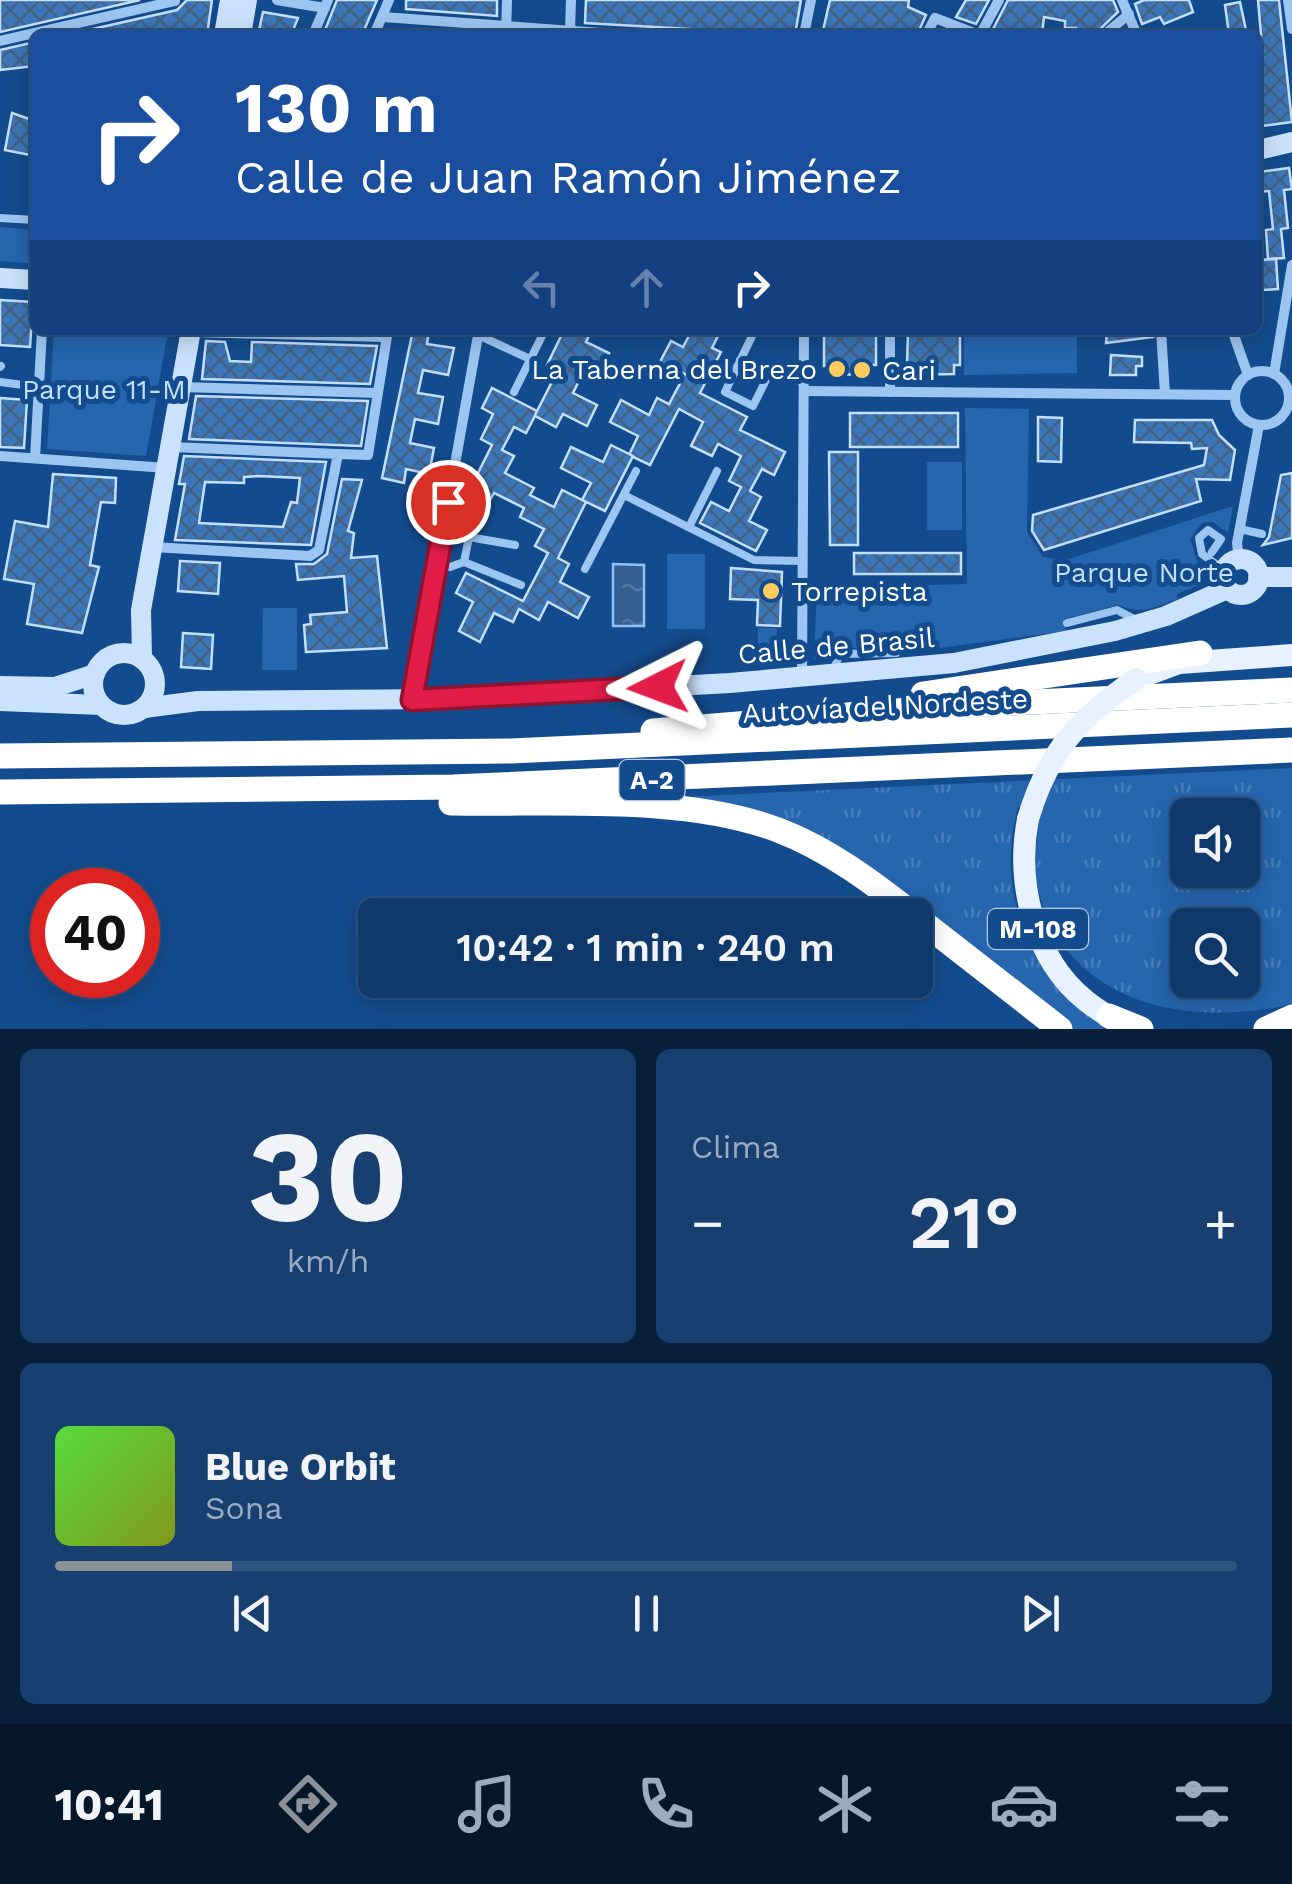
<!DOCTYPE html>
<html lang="es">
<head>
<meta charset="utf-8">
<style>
  body { margin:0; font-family:"Work Sans",sans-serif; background:#174070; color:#f1f3f6; height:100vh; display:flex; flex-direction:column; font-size:38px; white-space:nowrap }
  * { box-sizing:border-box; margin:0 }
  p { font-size:32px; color:#9bacc1 }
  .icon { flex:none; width:55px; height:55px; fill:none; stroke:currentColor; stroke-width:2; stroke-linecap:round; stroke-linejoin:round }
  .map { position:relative; height:1029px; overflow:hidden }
  .panel { display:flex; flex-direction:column; gap:20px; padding:20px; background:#081f3a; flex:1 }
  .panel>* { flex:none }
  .hud { position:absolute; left:30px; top:30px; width:1232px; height:305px; border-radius:15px; box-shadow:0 5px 25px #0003,0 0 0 2px #2e537e; background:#1a4fa0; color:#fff; overflow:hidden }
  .fabs { position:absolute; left:1170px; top:798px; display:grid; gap:20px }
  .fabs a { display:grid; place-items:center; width:90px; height:90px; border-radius:15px; background:#0e396a; box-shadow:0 5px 25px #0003,0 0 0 2px #2e537e; font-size:50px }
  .speed { position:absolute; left:30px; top:868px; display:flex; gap:20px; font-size:50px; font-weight:700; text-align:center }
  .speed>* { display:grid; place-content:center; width:130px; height:130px; border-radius:50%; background:#0e396a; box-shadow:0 5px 25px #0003,0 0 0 2px #2e537e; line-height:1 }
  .speed .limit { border:15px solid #d22; background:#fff; color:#111 }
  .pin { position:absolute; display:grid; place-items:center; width:85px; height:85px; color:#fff; margin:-42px; border:5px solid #fff; border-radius:50%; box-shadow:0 2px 10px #0007 }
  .me { position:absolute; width:110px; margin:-55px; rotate:267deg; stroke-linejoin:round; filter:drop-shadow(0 0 8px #0008) }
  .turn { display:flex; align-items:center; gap:35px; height:210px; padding:0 40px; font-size:45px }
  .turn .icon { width:130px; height:130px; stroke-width:2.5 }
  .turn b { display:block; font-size:70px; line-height:85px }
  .lanes { display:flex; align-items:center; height:95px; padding:0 40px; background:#0003; justify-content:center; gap:50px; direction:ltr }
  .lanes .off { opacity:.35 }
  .big { font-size:75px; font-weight:600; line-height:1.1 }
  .panel .widget { flex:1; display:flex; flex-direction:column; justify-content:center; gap:15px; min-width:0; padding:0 35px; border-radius:15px; background:#174070 }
  .panel .dial { align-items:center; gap:0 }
  .dial b { font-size:130px; line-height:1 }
  .song { display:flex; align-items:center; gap:30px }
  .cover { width:120px; height:120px; border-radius:15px; background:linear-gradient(135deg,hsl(110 70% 55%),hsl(70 70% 35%)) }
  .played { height:10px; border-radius:5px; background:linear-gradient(90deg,#8c9099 15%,#2e537e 15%) }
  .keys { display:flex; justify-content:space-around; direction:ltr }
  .heat { display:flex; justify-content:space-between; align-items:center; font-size:55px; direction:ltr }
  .panel .tiles { flex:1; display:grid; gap:20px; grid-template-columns:1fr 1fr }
  .widget:last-child { grid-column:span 2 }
  .trip { position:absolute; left:358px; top:898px; width:575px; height:100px; border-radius:15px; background:#0e396a; box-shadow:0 5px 25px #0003,0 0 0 2px #2e537e; font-weight:600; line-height:100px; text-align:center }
  .dock { display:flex; height:160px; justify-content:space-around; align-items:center; background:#06172a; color:#9bacc1 }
  .dock .icon { width:70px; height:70px }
  .dock .active { color:#8c9099 }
  .dock b { font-size:45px; color:#f1f3f6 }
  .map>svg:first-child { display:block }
</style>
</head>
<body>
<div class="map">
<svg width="1292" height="1029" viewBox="0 0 1292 1029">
  <defs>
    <pattern id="grass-tufts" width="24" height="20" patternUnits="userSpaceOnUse" patternTransform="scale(2.5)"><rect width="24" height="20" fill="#2566ae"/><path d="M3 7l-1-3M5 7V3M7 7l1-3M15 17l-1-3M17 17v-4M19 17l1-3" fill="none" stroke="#467dba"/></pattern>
    <pattern id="water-ripples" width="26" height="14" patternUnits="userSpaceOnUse" patternTransform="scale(2.5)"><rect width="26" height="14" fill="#345f90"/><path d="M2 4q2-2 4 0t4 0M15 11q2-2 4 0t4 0" fill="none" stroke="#5277a1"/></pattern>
    <pattern id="building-cross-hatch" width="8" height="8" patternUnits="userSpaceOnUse" patternTransform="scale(2.5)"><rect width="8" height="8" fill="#3b76b8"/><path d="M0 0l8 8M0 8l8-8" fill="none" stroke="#446182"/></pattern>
  </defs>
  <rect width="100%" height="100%" fill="#134c8e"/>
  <!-- grass -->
  <path fill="url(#grass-tufts)" fill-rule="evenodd" d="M 1292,768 L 1292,1004 C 1186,1029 1066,1003 1038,889 C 1032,863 1038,838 1040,813 L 1018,807 C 993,903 1034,968 1105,1029 L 1073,1029 L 853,860 L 656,798 ZM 1188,815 L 1242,815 L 1242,870 L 1188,870 ZM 1188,925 L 1242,925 L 1242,980 L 1188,980 Z"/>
  <!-- park -->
  <g fill="#2566ae">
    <path d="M 0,227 L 35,230 L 35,264 L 0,261 Z"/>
    <path d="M 54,330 L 168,330 L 146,456 L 47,449 Z"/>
    <path d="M 964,330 L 1077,330 L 1077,373 L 964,375 Z"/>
    <path d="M 965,408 L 1029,409 L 1027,532 L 1043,557 L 1066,560 L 1233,506 L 1228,533 L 1213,522 L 1202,523 L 1190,539 L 1198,563 L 1213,579 L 1177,594 L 1178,599 C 1151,608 1144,615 1118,605 L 1064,619 L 1066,631 L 902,653 L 902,649 L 841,648 L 830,659 L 814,659 L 817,588 L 967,584 Z"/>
    <rect x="927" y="462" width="35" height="68"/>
    <rect x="667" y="554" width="38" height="75"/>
    <path d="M 263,608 L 297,608 L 297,670 L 262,670 Z"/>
    <path d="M 758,628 L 777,628 L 776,662 L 758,662 Z"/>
  </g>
  <!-- water -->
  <path fill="url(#water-ripples)" stroke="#8fc1f4" stroke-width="2.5" d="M 613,564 L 644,565 L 644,626 L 613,626 Z"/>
  <!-- building -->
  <g fill="url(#building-cross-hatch)" stroke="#c4dffc" stroke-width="2.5" fill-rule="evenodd">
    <path d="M 0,0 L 140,0 L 0,32 Z"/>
    <path d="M 187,0 L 212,0 L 207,35 L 66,35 L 177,10 Z"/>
    <path d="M 337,0 L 377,0 L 362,35 L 323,35 Z"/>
    <path d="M 406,0 L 497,0 L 497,16 L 406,9 Z"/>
    <path d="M 586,0 L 801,0 L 795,35 L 585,23 Z"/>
    <path d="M 830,0 L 909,0 L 908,7 L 926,15 L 917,35 L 822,35 Z"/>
    <path d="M 966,0 L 989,0 L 976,24 L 956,17 Z"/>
    <path d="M 1008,0 L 1113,0 L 1118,12 L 1094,35 L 1077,34 L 1076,28 L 1065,28 L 1065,21 L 1044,17 L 1042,35 L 1002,31 L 990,35 Z"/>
    <path d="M 1144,0 L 1189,0 L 1193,12 L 1164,24 L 1160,17 L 1142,24 L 1135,4 Z"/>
    <path d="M 1258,0 L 1279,0 L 1292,122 L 1262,126 L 1258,83 L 1258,59 L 1263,58 Z"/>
    <path d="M 1240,2 L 1247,35 L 1229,35 L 1225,5 Z"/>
    <path d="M 263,12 L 298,18 L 291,35 L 258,35 Z"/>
    <path d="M 35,42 L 35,66 L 0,70 L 0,50 Z"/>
    <path d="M 12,113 L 35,121 L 35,156 L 5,150 Z"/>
    <path d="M 1289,168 L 1292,189 L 1284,190 L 1288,228 L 1281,229 L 1284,258 L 1268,259 L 1266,230 L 1273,229 L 1269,191 L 1259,192 L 1258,172 Z"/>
    <path d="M 1276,259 L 1278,289 L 1263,290 L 1260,260 Z"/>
    <path d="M 0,300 L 33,302 L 30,347 L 0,345 Z"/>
    <path d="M 413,330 L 429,332 L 427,344 L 454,348 L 448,375 L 423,370 L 418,393 L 443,397 L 438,424 L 415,419 L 412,433 L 410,443 L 434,448 L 429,474 L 406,469 L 404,483 L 382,478 Z"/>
    <path d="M 564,330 L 592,330 L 586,342 L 609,353 L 599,374 L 586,367 L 573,393 L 597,405 L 587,426 L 563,414 L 556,427 L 535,416 L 526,433 L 514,427 L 502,450 L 514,456 L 505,473 L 534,488 L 530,495 L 554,507 L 562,490 L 586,502 L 558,558 L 569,564 L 560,582 L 589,597 L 578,618 L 548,602 L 539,620 L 519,609 L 513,622 L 494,613 L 480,642 L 459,631 L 473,602 L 456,593 L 466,573 L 523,601 L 548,553 L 535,546 L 544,529 L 520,517 L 524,508 L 494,493 L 484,511 L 464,501 L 492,445 L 481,439 L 493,414 L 482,408 L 492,388 L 537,411 L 535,415 L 558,370 L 547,365 Z"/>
    <path d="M 692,330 L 721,330 L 712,348 L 721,352 L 700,393 L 747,417 L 740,430 L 785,452 L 774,475 L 762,469 L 750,491 L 761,497 L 749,521 L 767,530 L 756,551 L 700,523 L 711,502 L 729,511 L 741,487 L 729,481 L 741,456 L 718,444 L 712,456 L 691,446 L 703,422 L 679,409 L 650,465 L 629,455 L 638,436 L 610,422 L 621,400 L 649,415 L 657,398 L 669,404 L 685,374 L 660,362 L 671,341 L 683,347 Z"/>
    <path d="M 824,330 L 876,330 L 876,365 L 870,365 L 870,374 L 829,375 L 829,366 L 824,366 Z"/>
    <path d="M 908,330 L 960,330 L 960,365 L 954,365 L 954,374 L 914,375 L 914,365 L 907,365 Z"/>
    <path d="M 1107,330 L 1152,330 L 1153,337 L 1106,343 Z"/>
    <path d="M 206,341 L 225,342 L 230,361 L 251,362 L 252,342 L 377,346 L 370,384 L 202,379 Z"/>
    <path d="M 1111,355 L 1142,357 L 1142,366 L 1136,366 L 1136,375 L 1110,375 Z"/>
    <path d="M 196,396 L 368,401 L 361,446 L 189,439 Z"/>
    <path d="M 0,398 L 27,400 L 24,448 L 0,447 Z"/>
    <rect x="850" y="413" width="108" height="34"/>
    <path d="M 1038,417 L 1062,418 L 1061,462 L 1038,461 Z"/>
    <path d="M 1135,420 L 1212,420 L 1219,435 L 1235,450 L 1230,480 L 1196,479 L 1201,501 L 1044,550 L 1032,531 L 1033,515 L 1204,465 L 1207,448 L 1192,449 L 1191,443 L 1134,442 Z"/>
    <path d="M 611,445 L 633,456 L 605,511 L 582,500 L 591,483 L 561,468 L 571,447 L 603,462 Z"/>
    <path d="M 829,452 L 858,452 L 858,545 L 830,545 Z"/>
    <path d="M 184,456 L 326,462 L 311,545 L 175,540 L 185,484 L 179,484 ZM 258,476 L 300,478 L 297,503 L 291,502 L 283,527 L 199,523 L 205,482 L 244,483 L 244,477 Z"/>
    <path d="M 1292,473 L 1292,538 L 1263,545 L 1269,537 L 1281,475 Z"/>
    <path d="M 53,474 L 116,478 L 115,503 L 101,502 L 90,565 L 99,567 L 82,633 L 27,624 L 34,584 L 4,579 L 15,521 L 48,527 Z"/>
    <path d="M 342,479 L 362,480 L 348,531 L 354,533 L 351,558 L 377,556 L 387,648 L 306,652 L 304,625 L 311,624 L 310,615 L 347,612 L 344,576 L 298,580 L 296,564 L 314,564 L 327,554 Z"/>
    <rect x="854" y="553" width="107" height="21"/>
    <path d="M 180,561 L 220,563 L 218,594 L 178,591 Z"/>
    <path d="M 731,568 L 782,572 L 780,626 L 757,625 L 758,600 L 730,599 Z"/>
    <path d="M 183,633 L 213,635 L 211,669 L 181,667 Z"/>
  </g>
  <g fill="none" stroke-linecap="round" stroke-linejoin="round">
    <!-- lane -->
    <g stroke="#9dc5f1" stroke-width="8">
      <path d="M 0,218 L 35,220"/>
      <path d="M 755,330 L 725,392 L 753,406 L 768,376"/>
      <path d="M 478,335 L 530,359"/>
      <path d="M 740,360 L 768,376 L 804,381"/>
      <path d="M 0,367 L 1,366"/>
      <path d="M 0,382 L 39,387"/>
      <path d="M 514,392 L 545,330"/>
      <path d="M 624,495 L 754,560 L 803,561"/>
      <path d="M 689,527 L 717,471"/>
      <path d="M 1240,529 L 1262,534"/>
      <path d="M 1212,552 L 1221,539 L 1208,530 L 1199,538 L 1202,554 L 1224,570"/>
      <path d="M 464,562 L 469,537 L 515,545"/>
      <path d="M 436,565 L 450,567 L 464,562 L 521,585"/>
      <path d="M 585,569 L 636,471"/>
      <path d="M 1067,623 L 1117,610 L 1138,621"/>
      <path d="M 833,671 L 840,654 L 896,653"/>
    </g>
    <!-- street -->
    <g stroke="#9dc5f1" stroke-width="10">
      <path d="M 277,0 L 325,8"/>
      <path d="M 1122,0 L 1137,35"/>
      <path d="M 1288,0 L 1292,29"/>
      <path d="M 383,17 L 629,35"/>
      <path d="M 570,31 L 571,0"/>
      <path d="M 313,35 L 328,0"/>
      <path d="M 374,35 L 389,0"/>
      <path d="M 506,35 L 507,0"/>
      <path d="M 804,35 L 811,0"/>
      <path d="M 926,35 L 935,18 L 979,35"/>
      <path d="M 980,35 L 999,0"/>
      <path d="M 1104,35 L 1129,14"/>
      <path d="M 0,41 L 175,1"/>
      <path d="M 890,330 L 890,392"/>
      <path d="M 1161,330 L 1165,394"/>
      <path d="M 1232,330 L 1248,375"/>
      <path d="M 192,332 L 386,337"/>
      <circle cx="1262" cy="398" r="27"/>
      <path d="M 1274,374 L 1292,265"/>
      <path d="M 182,387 L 378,393"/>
      <path d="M 804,391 L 1235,395"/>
      <path d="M 338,454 L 368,455 L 388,330"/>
      <path d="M 0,456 L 167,468"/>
      <path d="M 35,458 L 42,330"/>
      <path d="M 153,547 L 310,556 L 319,550 L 338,454 L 171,447"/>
      <path d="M 1239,560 L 1237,543 L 1259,425"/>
      <path d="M 802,677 L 804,330"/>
      <path d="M 413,699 L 479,330"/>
    </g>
    <!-- secondary -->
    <g stroke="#cbe2fc" stroke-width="20">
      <path d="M 224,35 L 230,0"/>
      <path d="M 241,35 L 247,0"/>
      <path d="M 1258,150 L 1292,142"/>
      <path d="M 0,278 L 35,280"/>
      <circle cx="1241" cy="577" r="18"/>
      <path d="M 1258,577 L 1292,577"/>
      <circle cx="124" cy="684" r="31"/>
      <path d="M 142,659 L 141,610 L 191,330"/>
      <path d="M 0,686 L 55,687 L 95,674"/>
      <path d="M 0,701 L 101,705"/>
      <path d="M 144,708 L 198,701 L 442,699 L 730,683 L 954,663 L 1115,631 L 1166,616 L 1227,589"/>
    </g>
    <!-- primary -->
    <g stroke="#e7f1ff" stroke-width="22">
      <path d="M 1136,679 L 1179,663 L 1292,655"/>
      <path d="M 1028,819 C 1016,881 1033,958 1085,1000 C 1097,1010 1112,1018 1124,1027"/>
    </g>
    <!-- highway -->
    <g stroke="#fff" stroke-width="25">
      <path d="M 923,694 L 1200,653"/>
      <path d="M 653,731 L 969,705 L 1292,690"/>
      <path d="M 0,756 L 511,751 L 1292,715"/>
      <path d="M 0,792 L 453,787 L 1292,750"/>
      <path d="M 451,803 C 553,805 683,794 778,830 C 828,849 872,882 914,915"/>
      <path d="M 915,916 L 1060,1029"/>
      <path d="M 1109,1016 L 1141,1029"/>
      <path d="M 1266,1029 L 1292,1017"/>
    </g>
    <!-- primary-bridge -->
    <path stroke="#e7f1ff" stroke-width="22" d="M 1028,819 C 1048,751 1079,718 1136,679"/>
  </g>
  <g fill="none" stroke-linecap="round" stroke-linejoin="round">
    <!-- route casing -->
    <g stroke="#92132f" stroke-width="25">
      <path id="route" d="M 448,502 L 412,700 L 658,687"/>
    </g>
    <!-- route -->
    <use href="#route" stroke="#e11d48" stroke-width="18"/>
  </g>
  <!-- markers -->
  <g fill="#ffcc5d" stroke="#134c8e" stroke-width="4">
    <circle cx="837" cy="369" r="10"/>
    <circle cx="862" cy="370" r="10"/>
    <circle cx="771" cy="591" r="10"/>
  </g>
  <g text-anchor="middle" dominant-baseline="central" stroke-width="10" stroke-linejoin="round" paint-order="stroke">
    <!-- shield labels -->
    <g fill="#134c8e" stroke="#b8c9dd" stroke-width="2.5">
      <rect x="619.5" y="760" width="65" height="40" rx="8"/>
      <rect x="988" y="909" width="100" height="40" rx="8"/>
    </g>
    <g font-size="25" font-weight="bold" fill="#fff">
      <text x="652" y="780">A-2</text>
      <text x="1038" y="929">M-108</text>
    </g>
    <!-- poi labels -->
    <g font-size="28" fill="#fff" stroke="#134c8e" text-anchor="start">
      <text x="817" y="369" text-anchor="end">La Taberna del Brezo</text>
      <text x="882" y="370">Cari</text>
      <text x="791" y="591">Torrepista</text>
    </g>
    <!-- park labels -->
    <g font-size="28" fill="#c4dffc" stroke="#134c8e">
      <text x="104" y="389">Parque 11-M</text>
      <text x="1144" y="572">Parque Norte</text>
    </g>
    <!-- street labels -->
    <g font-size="28" fill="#fff" stroke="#134c8e">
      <text transform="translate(836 646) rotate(-5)">Calle de Brasil</text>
      <text transform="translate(885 706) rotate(-3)">Autovía del Nordeste</text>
    </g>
  </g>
</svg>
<div class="fabs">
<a><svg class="icon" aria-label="sound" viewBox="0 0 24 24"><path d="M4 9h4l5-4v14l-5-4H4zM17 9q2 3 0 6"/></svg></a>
<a><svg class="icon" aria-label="search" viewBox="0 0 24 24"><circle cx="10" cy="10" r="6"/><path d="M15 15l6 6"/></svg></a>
</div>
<div class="speed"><div class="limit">40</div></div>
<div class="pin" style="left:448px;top:502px;background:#d93025"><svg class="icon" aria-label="arrive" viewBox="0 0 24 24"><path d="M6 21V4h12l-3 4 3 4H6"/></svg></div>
<svg class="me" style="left:658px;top:687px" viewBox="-20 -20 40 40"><path d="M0-17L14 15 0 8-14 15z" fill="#e11d48" stroke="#fff" stroke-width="4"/></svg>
<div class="trip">10:42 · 1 min · 240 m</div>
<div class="hud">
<div class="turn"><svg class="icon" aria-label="right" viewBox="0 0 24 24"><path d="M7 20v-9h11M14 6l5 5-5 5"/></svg><div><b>130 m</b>Calle de Juan Ramón Jiménez</div></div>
<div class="lanes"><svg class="icon off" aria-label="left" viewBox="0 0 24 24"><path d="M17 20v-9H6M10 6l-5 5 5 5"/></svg><svg class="icon off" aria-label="ahead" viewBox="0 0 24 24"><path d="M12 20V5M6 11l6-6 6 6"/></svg><svg class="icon" aria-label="right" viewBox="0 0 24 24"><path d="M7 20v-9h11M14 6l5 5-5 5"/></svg></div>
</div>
</div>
<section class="panel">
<div class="tiles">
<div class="widget dial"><b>30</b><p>km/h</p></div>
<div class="widget"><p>Clima</p>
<div class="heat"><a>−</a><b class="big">21°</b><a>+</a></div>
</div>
<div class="widget">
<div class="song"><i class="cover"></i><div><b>Blue Orbit</b><p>Sona</p></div></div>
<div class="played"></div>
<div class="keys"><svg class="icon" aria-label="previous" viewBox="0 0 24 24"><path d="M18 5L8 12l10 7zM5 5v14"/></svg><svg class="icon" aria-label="pause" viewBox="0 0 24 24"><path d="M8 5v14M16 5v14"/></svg><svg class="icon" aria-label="next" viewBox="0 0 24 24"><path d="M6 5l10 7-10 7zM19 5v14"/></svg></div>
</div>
</div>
</section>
<nav class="dock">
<b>10:41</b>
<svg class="icon active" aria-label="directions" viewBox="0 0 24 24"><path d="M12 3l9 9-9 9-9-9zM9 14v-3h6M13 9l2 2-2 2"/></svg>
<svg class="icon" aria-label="music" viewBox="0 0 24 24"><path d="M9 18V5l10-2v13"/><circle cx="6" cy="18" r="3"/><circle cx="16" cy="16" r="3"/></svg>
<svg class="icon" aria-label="phone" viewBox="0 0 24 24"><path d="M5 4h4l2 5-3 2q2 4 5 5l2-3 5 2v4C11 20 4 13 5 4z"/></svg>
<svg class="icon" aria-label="climate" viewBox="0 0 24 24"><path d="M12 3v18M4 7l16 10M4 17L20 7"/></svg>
<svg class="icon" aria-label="car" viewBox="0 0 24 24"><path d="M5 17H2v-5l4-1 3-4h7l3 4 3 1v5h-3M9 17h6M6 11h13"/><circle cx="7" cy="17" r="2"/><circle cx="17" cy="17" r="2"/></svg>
<svg class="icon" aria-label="filters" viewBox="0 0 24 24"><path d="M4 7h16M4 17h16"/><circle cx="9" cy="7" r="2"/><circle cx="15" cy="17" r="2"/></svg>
</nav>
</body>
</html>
